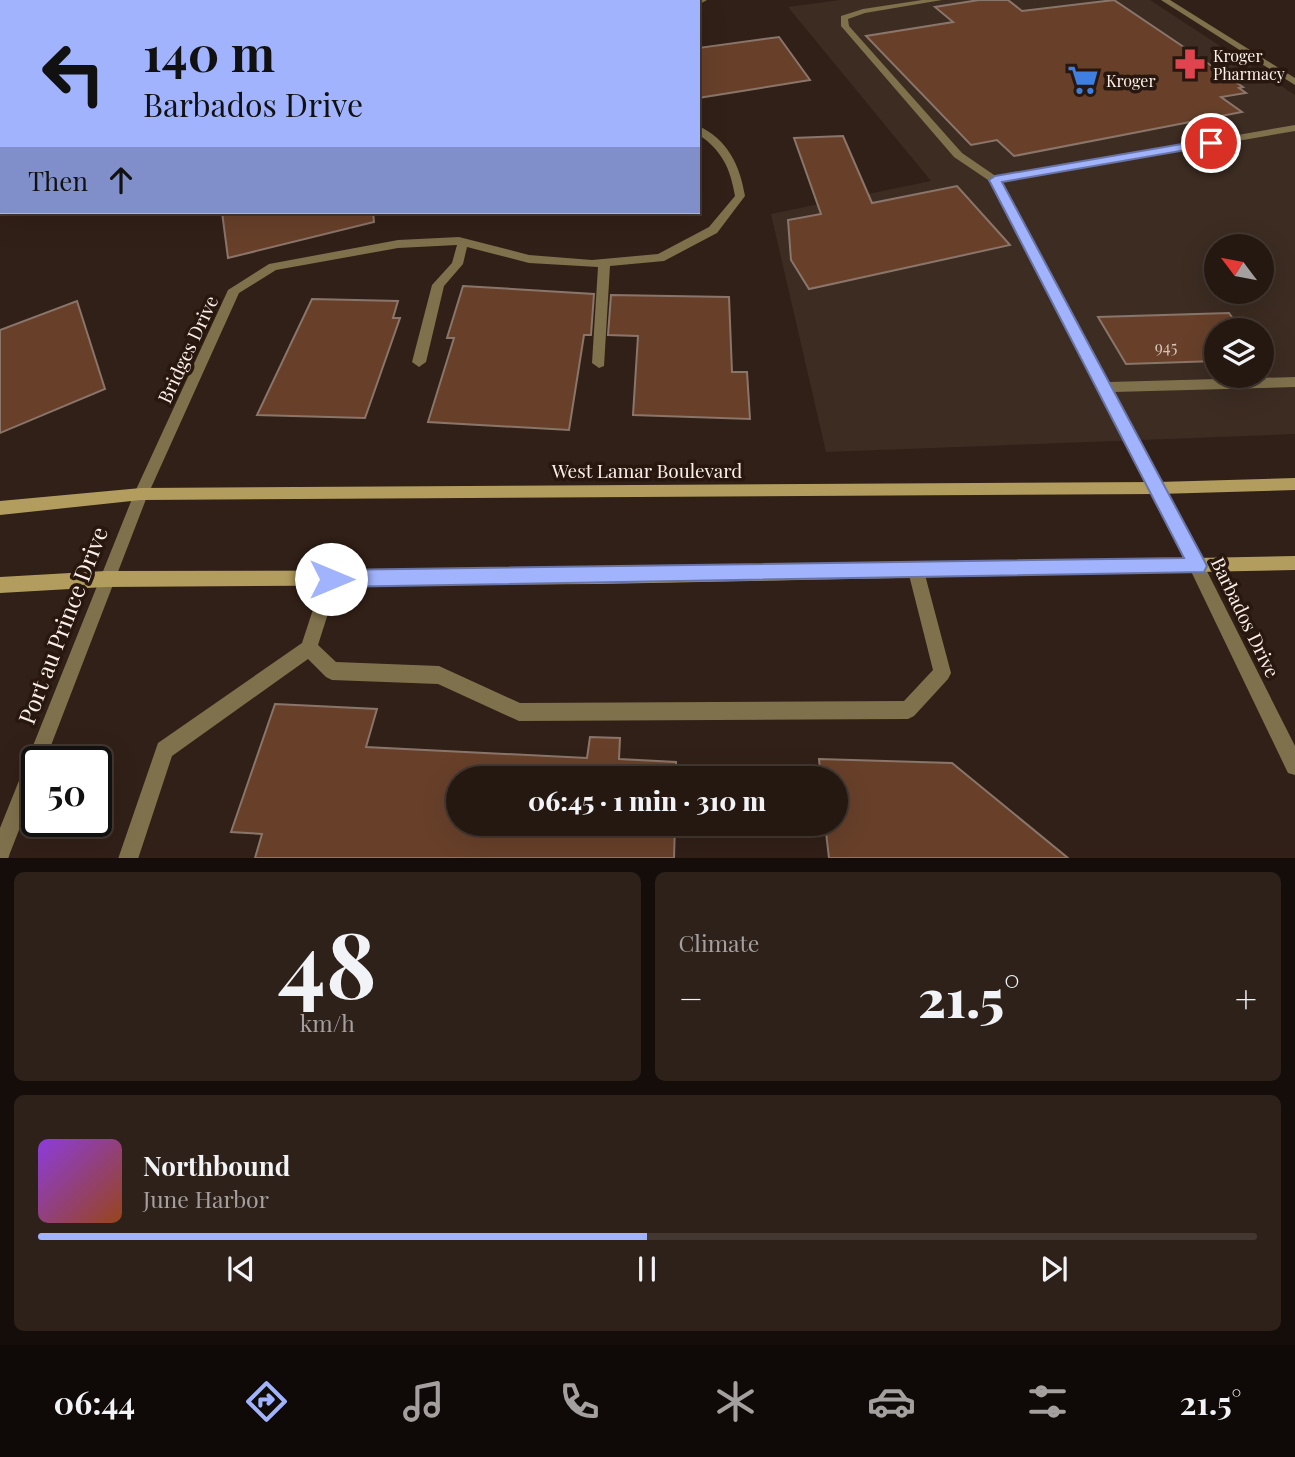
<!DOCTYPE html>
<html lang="en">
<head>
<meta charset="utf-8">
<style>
  body { margin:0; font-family:"Playfair Display",serif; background:#2d211a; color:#f1f3f6; height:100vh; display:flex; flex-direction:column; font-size:26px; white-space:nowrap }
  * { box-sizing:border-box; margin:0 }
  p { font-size:23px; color:#a3a09f }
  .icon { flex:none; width:38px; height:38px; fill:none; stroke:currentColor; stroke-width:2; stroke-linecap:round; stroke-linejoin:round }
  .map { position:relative; height:858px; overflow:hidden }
  .drawer { display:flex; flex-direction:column; gap:14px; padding:14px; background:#140d09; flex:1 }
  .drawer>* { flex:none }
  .top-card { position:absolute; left:0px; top:0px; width:700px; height:214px; box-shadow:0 7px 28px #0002,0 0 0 2px #423731; background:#a1b3fd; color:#111; overflow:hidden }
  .needle { width:46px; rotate:302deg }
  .buttons { position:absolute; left:1204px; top:234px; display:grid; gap:14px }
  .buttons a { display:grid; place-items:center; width:70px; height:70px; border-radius:50%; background:#251811; box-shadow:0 7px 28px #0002,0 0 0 2px #423731; font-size:35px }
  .speed { position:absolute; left:21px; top:746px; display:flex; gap:14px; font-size:35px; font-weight:700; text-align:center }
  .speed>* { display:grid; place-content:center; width:91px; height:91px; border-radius:50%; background:#251811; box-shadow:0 7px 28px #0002,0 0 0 2px #423731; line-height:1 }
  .speed .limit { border:4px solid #111; border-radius:10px; background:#fff; color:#111 }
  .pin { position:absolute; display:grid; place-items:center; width:60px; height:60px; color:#fff; margin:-30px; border:4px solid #fff; border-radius:50%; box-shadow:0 2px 7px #0007 }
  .me { position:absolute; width:77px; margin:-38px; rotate:90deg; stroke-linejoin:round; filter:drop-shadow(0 0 5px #0008) }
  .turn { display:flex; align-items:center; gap:24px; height:147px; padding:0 28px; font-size:32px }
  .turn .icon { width:91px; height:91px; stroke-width:2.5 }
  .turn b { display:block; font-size:49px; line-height:60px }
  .then { display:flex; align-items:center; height:66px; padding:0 28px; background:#0003; gap:14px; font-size:26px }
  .big { font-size:52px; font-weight:800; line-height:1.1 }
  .drawer .card { flex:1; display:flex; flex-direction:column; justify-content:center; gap:10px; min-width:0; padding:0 24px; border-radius:10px; background:#2d211a }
  .drawer .dial { align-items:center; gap:0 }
  .dial b { font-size:91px; line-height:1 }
  .song { display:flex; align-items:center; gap:21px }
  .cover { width:84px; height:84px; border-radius:10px; background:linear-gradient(135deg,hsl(270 70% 55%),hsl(20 70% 35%)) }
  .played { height:7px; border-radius:4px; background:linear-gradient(90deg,#a1b3fd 50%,#423731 50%) }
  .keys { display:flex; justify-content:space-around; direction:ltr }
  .heat { display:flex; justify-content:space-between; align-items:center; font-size:38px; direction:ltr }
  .drawer .tiles { flex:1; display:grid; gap:14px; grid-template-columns:1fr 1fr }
  .card:last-child { grid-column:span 2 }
  .trip { position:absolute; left:446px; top:766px; width:402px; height:70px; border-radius:35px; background:#251811; box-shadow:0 7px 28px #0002,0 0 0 2px #423731; font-weight:800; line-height:70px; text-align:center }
  .tabs { display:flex; height:112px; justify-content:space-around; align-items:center; background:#0f0a07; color:#a3a09f }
  .tabs .icon { width:49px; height:49px }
  .tabs .on { color:#a1b3fd }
  .tabs b { font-size:32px; color:#f1f3f6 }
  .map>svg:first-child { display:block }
</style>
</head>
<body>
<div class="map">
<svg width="1295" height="859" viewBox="0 0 1295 859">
  <rect width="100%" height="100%" fill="#312017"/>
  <!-- commercial -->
  <path fill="#3c2c22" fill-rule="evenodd" d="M 840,0 L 1150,0 L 1295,95 L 1295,434 L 826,452 L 771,214 L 931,181 L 788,7 ZM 1216,247 L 1262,247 L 1262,292 L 1216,292 ZM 1216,331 L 1262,331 L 1262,376 L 1216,376 Z"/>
  <!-- building -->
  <g fill="#68402a" stroke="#8a756a" stroke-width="2">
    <path d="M 979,0 L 1008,0 L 1022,11 L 1114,0 L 1243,87 L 1239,88 L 1246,93 L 1221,97 L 1242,112 L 1014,156 L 997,140 L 971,145 L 866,36 L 953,22 L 935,7 Z"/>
    <path d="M 779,37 L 810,80 L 698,98 L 698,48 Z"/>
    <path d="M 843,136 L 872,203 L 957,186 L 1010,245 L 809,289 L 791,260 L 788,220 L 821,214 L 794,138 Z"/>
    <path d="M 222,212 L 373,212 L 374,222 L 228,258 Z"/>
    <path d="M 463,286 L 594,294 L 591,335 L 584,335 L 569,430 L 428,422 L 454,338 L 447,338 Z"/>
    <path d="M 611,295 L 729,297 L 732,372 L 747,372 L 750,419 L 633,415 L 638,336 L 608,335 Z"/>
    <path d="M 312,299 L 398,301 L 393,318 L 400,318 L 365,418 L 257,415 Z"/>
    <path d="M 77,301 L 105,389 L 0,433 L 0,330 Z"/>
    <path d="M 1229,313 L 1242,331 L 1216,331 L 1216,361 L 1126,364 L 1098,317 Z"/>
    <path d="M 275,704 L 377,709 L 366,747 L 587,758 L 590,737 L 620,738 L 619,759 L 676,762 L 676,779 L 458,779 L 458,824 L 675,824 L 674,858 L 255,858 L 262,834 L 231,832 Z"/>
    <path d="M 819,759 L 952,763 L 1068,858 L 829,858 L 825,824 L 836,824 L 836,779 L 821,779 Z"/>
  </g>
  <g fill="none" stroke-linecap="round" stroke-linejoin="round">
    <!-- lane -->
    <g fill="#7f714c" fill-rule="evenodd">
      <path d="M 555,0 L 564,0 L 553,2 Z"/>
      <path d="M 697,0 L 707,0 L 698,5 L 698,2 L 695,2 Z"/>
      <path d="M 922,0 L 942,0 L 865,13 L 848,19 L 849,26 L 962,153 L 997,177 L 1295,125 L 1295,131 L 1001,182 L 1109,382 L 1295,377 L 1295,387 L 1114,392 L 1163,484 L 1165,488 L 1163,492 L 1158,494 L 1153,492 L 991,182 L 954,157 L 841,26 L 841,16 L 863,9 Z"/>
      <path d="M 1161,0 L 1170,0 L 1295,78 L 1295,85 Z"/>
      <path d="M 698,126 C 728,139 740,166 745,196 L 717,233 L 664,261 L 610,266 L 604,366 L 599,368 L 592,363 L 598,267 L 529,263 L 467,247 L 463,264 L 444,286 L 426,362 L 419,367 L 412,362 L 432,285 L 452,263 L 457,245 L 398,248 L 276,270 L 239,293 L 146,499 L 141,500 L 136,499 L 134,494 L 228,290 L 269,264 L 398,240 L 459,237 L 529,255 L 592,260 L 658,254 L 709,227 L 735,196 C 730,167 722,151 698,134 Z"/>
      <path d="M 916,564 L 922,566 L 924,571 L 951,673 L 948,679 L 914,716 L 908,719 L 519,721 L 438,684 L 332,680 L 326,677 L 308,659 L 172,756 L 138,859 L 118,859 L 158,743 L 302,643 L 323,579 L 325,574 L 331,571 L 337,574 L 339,579 L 318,645 L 336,662 L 439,666 L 520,703 L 904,701 L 933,670 L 908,571 L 910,566 Z"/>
    </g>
    <!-- street -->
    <g fill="#7f714c" fill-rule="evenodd">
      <path d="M 1158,482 L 1163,484 L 1295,746 L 1295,775 L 1288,773 L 1151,488 L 1153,484 Z"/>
      <path d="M 141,488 L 146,489 L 148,494 L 45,761 L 37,761 L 37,784 L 10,853 L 8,859 L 0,859 L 0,828 L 134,494 L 136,489 Z"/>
    </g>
    <!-- secondary -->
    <g fill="#b29d5f" fill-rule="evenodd">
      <path d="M 1295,478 L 1295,490 L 1158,494 L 141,500 L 0,515 L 0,501 L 141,488 L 1158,482 Z"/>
      <path d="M 1295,556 L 1295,570 L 597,584 L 105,587 L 0,593 L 0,577 L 105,571 L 597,570 Z"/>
    </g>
  </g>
  <!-- route -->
  <path fill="#a1b3fd" stroke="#6974a4" stroke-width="2" d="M 1211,139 L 1215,140 L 1215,145 L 1002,182 L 1204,560 L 1207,566 L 1204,572 L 331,587 L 325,585 L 322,579 L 325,573 L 331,570 L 1184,558 L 989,180 L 995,176 Z"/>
  <!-- icons -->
  <defs>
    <g id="pharmacy-bare" transform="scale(2.415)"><path d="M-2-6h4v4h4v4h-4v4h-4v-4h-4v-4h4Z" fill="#e0444e" stroke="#27170e" stroke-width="2.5" paint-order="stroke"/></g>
    <g id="supermarket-bare" transform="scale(2.415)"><path d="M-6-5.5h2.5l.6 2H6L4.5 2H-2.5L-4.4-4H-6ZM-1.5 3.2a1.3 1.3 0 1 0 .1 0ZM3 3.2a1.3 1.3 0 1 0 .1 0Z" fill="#3f7fe0" stroke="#27170e" stroke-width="2.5" paint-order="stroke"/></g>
  </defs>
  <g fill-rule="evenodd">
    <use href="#pharmacy-bare" x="1190" y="64"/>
    <use href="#supermarket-bare" x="1083" y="80"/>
  </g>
  <g text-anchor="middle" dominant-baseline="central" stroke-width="7" stroke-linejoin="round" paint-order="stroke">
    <!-- far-poi labels -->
    <g font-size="16" fill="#fbefe9" stroke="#27170e" text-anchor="start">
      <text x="1213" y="55">Kroger<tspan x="1213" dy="18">Pharmacy</tspan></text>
      <text x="1106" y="80">Kroger</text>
    </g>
    <!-- number labels -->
    <g font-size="16" fill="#d6c3b9">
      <text x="1166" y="346">945</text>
    </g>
    <!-- street labels -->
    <g font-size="19" fill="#fbefe9" stroke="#27170e">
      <text transform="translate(187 349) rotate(-65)">Bridges Drive</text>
      <text x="647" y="470">West Lamar Boulevard</text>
      <text transform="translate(1246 617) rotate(64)">Barbados Drive</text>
    </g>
    <!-- near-street labels -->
    <g font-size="23" fill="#fbefe9" stroke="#27170e">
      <text transform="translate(62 625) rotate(-69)">Port au Prince Drive</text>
    </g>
  </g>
</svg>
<div class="buttons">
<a><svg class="needle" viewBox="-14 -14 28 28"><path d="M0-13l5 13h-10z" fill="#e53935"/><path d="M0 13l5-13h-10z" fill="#a3a09f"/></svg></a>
<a><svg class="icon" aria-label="layers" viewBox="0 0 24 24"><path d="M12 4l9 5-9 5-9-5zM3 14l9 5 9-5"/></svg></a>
</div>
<div class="speed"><div class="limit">50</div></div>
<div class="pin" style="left:1211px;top:143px;background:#d93025"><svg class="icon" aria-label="arrive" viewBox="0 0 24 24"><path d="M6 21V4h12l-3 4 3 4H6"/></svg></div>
<svg class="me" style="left:331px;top:579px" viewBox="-20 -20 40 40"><circle r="19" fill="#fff"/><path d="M0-13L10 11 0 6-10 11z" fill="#a1b3fd"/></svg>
<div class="trip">06:45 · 1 min · 310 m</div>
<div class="top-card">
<div class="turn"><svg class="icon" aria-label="left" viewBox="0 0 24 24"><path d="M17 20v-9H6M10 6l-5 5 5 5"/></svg><div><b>140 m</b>Barbados Drive</div></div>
<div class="then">Then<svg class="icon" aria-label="ahead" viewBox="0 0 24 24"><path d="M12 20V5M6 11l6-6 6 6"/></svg></div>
</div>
</div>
<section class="drawer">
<div class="tiles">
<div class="card dial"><b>48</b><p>km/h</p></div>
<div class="card"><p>Climate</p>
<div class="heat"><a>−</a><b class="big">21.5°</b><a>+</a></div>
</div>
<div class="card">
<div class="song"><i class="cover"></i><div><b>Northbound</b><p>June Harbor</p></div></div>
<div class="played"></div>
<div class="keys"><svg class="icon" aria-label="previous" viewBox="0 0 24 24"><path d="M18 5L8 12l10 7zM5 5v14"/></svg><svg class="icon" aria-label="pause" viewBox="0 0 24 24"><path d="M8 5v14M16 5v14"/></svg><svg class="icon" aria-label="next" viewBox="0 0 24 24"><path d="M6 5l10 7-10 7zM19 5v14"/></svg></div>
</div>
</div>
</section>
<nav class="tabs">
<b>06:44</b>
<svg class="icon on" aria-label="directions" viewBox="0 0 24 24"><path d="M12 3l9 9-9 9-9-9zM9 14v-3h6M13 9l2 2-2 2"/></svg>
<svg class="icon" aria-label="music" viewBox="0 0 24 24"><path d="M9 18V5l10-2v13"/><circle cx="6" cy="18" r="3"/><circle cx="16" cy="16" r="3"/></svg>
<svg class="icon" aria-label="phone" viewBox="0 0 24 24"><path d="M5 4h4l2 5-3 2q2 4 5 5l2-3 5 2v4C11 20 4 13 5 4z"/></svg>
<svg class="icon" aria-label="climate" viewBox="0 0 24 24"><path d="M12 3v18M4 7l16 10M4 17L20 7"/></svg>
<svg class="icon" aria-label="car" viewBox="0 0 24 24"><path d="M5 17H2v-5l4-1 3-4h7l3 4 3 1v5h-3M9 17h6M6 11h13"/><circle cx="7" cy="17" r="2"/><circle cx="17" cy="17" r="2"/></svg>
<svg class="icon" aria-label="filters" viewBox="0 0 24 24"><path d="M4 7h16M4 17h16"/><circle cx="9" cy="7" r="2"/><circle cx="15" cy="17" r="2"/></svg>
<b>21.5°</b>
</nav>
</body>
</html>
